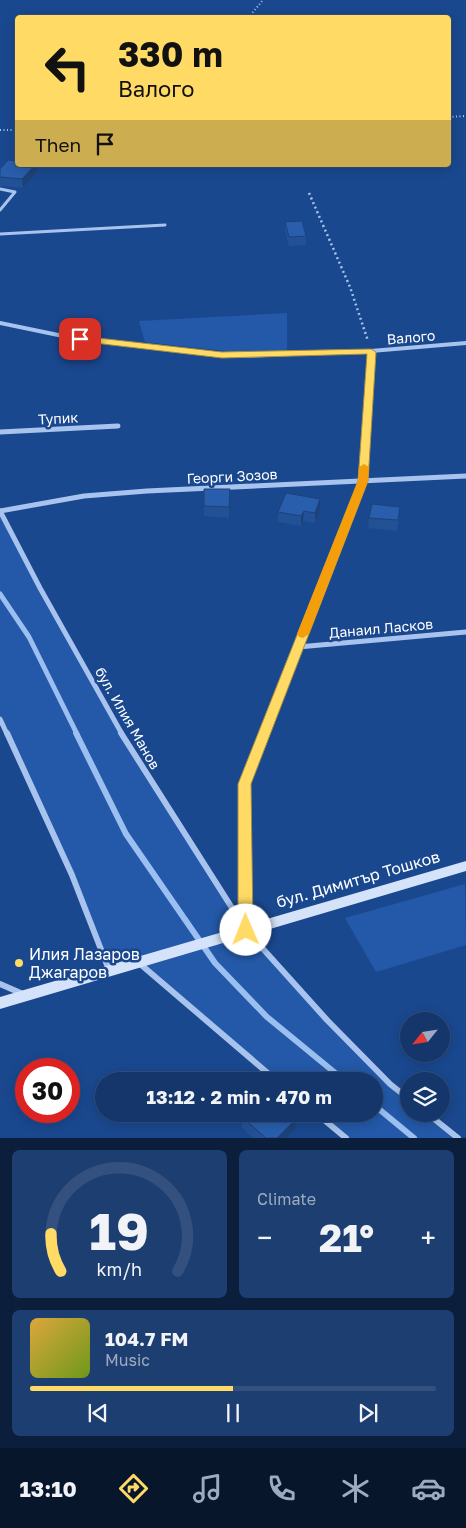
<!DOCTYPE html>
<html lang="en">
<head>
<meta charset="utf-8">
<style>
  body { margin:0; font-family:"Golos Text",sans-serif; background:#1d3e71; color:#f1f3f6; height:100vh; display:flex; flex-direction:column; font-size:19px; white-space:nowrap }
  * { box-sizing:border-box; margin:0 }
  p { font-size:16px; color:#9dabc1 }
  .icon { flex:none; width:28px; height:28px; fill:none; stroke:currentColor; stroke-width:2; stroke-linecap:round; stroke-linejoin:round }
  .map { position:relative; height:1138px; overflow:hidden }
  .details { display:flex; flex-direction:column; gap:12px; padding:12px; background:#0b1e3b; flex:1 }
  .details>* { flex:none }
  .banner { position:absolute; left:15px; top:15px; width:436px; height:152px; border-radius:5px; box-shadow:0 2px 12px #0003,0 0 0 1px #33507e; background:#ffda65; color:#111; overflow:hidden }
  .needle { width:32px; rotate:240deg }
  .buttons { position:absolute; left:400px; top:1012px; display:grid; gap:10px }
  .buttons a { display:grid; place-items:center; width:50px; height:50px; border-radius:50%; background:#14366b; box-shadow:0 2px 12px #0003,0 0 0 1px #33507e; font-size:25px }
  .speed { position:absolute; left:15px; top:1058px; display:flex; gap:10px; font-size:25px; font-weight:700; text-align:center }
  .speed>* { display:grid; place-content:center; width:65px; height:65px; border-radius:50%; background:#14366b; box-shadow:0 2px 12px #0003,0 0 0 1px #33507e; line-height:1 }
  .speed .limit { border:8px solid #d22; background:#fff; color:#111 }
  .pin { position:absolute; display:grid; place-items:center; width:42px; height:42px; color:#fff; margin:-21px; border-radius:10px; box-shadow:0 2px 8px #0006 }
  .me { position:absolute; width:55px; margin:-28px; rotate:359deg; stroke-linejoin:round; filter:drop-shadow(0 0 4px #0008) }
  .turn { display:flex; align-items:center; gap:18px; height:105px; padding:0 20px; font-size:22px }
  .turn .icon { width:65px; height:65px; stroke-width:2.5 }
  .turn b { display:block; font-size:35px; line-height:42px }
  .then { display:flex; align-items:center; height:48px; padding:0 20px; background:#0003; gap:10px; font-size:19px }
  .big { font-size:38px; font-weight:700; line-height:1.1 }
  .details .card { flex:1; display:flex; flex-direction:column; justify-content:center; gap:8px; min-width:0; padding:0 18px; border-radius:8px; background:#1d3e71 }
  .details .dial { align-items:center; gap:0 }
  .dial svg { height:130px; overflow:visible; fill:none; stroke:#33507e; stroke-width:7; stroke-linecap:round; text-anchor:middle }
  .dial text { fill:#f1f3f6; stroke:none }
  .song { display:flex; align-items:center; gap:15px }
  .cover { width:60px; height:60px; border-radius:8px; background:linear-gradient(135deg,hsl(40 70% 55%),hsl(80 70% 35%)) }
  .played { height:5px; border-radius:2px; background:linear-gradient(90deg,#ffda65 50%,#33507e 50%) }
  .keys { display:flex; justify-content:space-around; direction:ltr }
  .heat { display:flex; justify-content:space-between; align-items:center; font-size:28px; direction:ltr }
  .details .tiles { flex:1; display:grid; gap:12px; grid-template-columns:1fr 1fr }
  .card:last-child { grid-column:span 2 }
  .trip { position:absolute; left:95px; top:1072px; width:288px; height:50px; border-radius:25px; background:#14366b; box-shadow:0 2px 12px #0003,0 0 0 1px #33507e; font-weight:700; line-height:50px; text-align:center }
  .tab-bar { display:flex; height:80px; justify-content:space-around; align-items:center; background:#08162b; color:#9dabc1 }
  .tab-bar .icon { width:35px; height:35px }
  .tab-bar .current { color:#ffda65 }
  .tab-bar b { font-size:22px; color:#f1f3f6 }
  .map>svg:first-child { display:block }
</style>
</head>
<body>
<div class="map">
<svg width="466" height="1138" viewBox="0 0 466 1138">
  <rect width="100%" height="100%" fill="#1a488f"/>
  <!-- green -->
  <g fill="#2359a8">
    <path d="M 287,313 L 287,350 L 235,352 L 145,342 L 139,321 Z"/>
    <path d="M 0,511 L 128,745 L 246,930 L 279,969 L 409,1099 L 409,1114 L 428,1114 L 458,1138 L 346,1138 L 317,1114 L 374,1114 L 374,1081 L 277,1081 L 139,963 L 109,971 L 97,932 L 0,719 Z"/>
    <path d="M 465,884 L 466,945 L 376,972 L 345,918 Z"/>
  </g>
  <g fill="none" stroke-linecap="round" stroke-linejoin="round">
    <!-- stream-far1 -->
    <path stroke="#9bbff0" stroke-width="5" d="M 0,594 L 29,637 L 77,734"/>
    <!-- stream -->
    <g stroke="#9bbff0" stroke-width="6">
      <path d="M 76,733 L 126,834 L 215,963 L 267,1017 L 345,1081"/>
      <path d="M 374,1105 L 414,1138"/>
    </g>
    <!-- path-far1 -->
    <g stroke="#a8c4ee" stroke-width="2" stroke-dasharray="1 2.5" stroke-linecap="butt">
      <path d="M 248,18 L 263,0"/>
      <path d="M 449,117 L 466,116"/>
      <path d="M 0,130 L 18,130"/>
    </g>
    <!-- path -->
    <path stroke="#a8c4ee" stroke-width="2.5" stroke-dasharray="2 3" stroke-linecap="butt" d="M 309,193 L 350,287 L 368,341"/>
    <!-- lane -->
    <g stroke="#a8c4ee" stroke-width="3">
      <path d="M 0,189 L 15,192 L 0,210"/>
      <path d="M 0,234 L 165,225"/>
    </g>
    <!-- street-far2 -->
    <g stroke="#a8c4ee" stroke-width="4">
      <path d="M 0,323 L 63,336 L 181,351 L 242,356 L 371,351 L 466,343"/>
      <path d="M 367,424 L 371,351"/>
    </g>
    <!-- street-far1 -->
    <g stroke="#a8c4ee" stroke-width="5">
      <path d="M 0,432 L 118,426"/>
      <path d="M 0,511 L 40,588 L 122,734"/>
      <path d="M 0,511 L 84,496 L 147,491 L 466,476"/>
      <path d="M 298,647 L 466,632"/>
      <path d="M 0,719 L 7,734"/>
      <path d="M 264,734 L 363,481 L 367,422"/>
    </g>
    <!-- street -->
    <g stroke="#a8c4ee" stroke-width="6">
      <path d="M 7,733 L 72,875 L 109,970"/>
      <path d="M 121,733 L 246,930 L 327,1020 L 390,1084 L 409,1099"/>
      <path d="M 246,930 L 245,784 L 265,733"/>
      <path d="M 139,963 L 277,1081"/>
      <path d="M 0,984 L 23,994"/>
      <path d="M 317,1114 L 346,1138"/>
      <path d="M 428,1114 L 458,1138"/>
    </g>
    <!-- secondary -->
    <path fill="#d5e3fa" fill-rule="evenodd" d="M 466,861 L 466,871 L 0,1009 L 0,997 Z"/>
  </g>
  <!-- wall -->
  <g fill="#235195">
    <path d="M 18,165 L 36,165 L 37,172 L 23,188 L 0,186 L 0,169 Z"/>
    <path d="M 285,222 L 306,236 L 306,245 L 289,246 L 285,231 Z"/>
    <path d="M 204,489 L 230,489 L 229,518 L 204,516 Z"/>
    <path d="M 320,499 L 320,510 L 315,523 L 303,521 L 301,526 L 278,522 L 278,512 Z"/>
    <path d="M 399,517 L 397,531 L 368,528 L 369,518 Z"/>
    <path d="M 242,1117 L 296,1119 L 296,1129 L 287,1138 L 254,1138 L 242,1128 Z"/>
  </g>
  <!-- shaded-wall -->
  <g fill="#1d4279">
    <path d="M 35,165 L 36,165 L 37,172 L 23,188 L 22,179 Z"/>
    <path d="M 230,489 L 230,499 L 229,518 L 229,507 Z"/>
    <path d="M 320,499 L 320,510 L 315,523 L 315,513 Z"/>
    <path d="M 304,511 L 303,521 L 301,526 L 301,516 Z"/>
    <path d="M 296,1119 L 296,1129 L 287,1138 L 277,1138 Z"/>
  </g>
  <!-- building -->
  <g fill="#295ead" stroke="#1d4279">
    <path d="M 8,160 L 18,161 L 18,165 L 35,165 L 22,179 L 0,177 L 0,169 Z"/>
    <path d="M 302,221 L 306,236 L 289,237 L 285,222 Z"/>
    <path d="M 204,489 L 230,489 L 229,507 L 204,506 Z"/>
    <path d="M 286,493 L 320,499 L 315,513 L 304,511 L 301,516 L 278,512 Z"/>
    <path d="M 372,504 L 400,507 L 398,520 L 369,518 Z"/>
    <path d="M 246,1114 L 290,1114 L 296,1119 L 277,1138 L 266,1138 L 242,1117 Z"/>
  </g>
  <!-- route -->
  <path fill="#ffda65" stroke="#a68e42" d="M 80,336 L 222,352 L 371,349 L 376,352 L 368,481 L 251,784 L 253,930 L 251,934 L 246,936 L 240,934 L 238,930 L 238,784 L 358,481 L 367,354 L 222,358 L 77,341 L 75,339 Z"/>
  <!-- slow -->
  <path fill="#f59e0b" d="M 364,464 L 369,467 L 368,481 L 309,634 L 303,638 L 299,637 L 297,634 L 358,481 L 359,467 Z"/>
  <!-- markers -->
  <circle fill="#ffda65" stroke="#1a488f" stroke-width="2" cx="19" cy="963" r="5"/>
  <g text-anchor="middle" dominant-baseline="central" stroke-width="5" stroke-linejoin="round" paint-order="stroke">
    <!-- street labels -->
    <g font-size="14" fill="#fff" stroke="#1a488f">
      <text transform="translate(411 337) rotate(-5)">Валого</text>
      <text transform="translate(58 418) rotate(-3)">Тупик</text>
      <text transform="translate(232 476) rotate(-3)">Георги Зозов</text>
      <text transform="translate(381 628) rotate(-5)">Данаил Ласков</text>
      <text transform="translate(128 718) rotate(60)">бул. Илия Манов</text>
    </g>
    <!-- near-street labels -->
    <g font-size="16" fill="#fff" stroke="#1a488f">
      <text transform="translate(358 879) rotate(-16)">бул. Димитър Тошков</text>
    </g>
    <!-- near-poi labels -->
    <g font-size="16" fill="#fff" stroke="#1a488f" text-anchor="start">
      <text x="29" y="954">Илия Лазаров<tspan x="29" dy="18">Джагаров</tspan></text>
    </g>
  </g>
</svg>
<div class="buttons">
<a><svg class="needle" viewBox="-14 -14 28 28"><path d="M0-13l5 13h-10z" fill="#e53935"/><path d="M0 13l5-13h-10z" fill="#9dabc1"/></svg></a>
<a><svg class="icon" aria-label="layers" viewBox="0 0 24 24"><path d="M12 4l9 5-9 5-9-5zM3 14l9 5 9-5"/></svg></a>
</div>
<div class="speed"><div class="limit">30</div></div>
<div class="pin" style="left:80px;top:339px;background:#d93025"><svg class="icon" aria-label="arrive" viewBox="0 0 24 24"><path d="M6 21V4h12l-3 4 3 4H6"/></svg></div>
<svg class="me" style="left:246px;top:930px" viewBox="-20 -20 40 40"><circle r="19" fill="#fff"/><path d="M0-13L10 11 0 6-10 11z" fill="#ffda65"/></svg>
<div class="trip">13:12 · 2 min · 470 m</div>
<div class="banner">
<div class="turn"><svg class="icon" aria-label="left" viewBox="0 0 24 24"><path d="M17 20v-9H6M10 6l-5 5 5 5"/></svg><div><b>330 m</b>Валого</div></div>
<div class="then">Then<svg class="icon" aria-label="arrive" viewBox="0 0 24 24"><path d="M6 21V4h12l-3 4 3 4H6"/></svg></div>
</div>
</div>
<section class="details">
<div class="tiles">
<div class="card dial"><svg viewBox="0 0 100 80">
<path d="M14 69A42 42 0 1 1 86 69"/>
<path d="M14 69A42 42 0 0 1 8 46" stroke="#ffda65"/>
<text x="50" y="56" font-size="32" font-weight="700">19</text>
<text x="50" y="72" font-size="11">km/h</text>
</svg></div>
<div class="card"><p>Climate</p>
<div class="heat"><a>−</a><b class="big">21°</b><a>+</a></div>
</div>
<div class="card">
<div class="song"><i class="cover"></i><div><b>104.7 FM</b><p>Music</p></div></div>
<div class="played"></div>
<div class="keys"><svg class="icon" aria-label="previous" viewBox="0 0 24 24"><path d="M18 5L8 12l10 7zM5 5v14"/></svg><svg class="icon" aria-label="pause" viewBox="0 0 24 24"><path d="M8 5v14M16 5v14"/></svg><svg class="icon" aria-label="next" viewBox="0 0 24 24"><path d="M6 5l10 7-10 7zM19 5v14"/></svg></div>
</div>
</div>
</section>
<nav class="tab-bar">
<b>13:10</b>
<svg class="icon current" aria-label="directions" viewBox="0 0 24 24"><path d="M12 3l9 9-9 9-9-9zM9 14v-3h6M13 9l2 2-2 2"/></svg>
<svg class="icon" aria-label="music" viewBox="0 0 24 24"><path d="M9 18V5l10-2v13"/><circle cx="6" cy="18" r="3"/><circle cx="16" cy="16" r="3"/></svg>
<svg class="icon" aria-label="phone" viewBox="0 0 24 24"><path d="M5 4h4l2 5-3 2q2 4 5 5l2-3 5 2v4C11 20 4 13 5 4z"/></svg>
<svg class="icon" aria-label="climate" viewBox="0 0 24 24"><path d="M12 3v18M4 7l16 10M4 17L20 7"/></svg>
<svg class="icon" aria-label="car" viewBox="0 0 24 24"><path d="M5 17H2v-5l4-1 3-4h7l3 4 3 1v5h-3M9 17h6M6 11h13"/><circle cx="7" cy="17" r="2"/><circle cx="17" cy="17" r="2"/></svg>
</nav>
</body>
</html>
